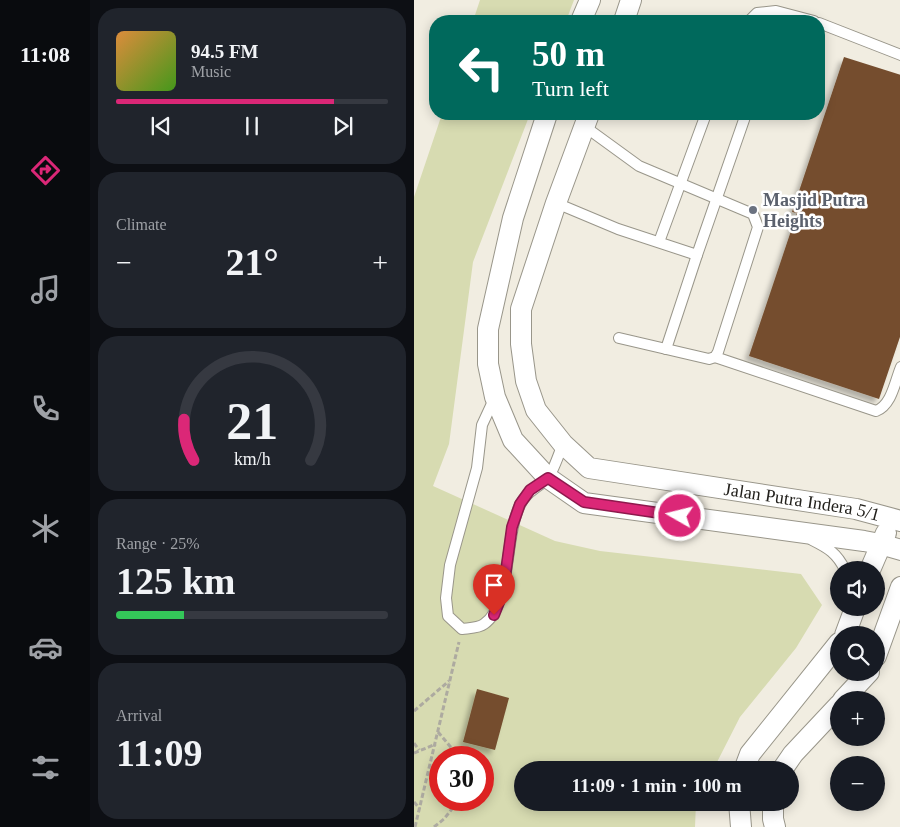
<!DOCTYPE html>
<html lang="en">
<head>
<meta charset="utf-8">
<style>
  body { margin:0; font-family:Georgia,serif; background:#20242c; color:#f1f3f6; height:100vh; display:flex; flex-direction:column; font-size:19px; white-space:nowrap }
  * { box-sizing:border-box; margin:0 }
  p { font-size:16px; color:#9ea1a6 }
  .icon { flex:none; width:28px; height:28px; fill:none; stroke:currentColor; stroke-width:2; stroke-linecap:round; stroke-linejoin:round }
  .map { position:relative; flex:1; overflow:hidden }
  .side { display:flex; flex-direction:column; gap:8px; padding:8px; background:#0d0f14; width:324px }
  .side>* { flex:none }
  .hud { position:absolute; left:15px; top:15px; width:396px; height:105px; border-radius:20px; box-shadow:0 2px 12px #0003; background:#00695c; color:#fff; overflow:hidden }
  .tools { position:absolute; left:416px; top:561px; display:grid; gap:10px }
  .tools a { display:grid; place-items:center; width:55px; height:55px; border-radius:50%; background:#171b24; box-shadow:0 2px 12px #0003; font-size:25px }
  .speed { position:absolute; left:15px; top:746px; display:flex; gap:10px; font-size:25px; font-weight:700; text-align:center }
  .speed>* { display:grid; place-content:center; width:65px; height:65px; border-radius:50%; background:#171b24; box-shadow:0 2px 12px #0003; line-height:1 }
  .speed .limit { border:8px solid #d22; background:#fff; color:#111 }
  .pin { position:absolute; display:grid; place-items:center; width:42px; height:42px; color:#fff; margin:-51px -21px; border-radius:50% 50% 50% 0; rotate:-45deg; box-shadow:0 0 5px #0007 }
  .pin .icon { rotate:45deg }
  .me { position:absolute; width:55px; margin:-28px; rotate:278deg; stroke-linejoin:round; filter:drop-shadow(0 0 4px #0008) }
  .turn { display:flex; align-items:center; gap:18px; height:105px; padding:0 20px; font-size:22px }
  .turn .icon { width:65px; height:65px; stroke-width:2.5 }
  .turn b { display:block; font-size:35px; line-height:42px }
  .big { font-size:38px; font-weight:600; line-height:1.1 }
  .side .tile { flex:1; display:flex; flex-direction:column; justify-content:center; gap:8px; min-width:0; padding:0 18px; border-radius:20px; background:#20242c }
  .side .dial { align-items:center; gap:0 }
  .dial svg { height:130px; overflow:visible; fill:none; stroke:#363941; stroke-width:7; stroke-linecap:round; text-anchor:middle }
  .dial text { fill:#f1f3f6; stroke:none }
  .song { display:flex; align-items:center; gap:15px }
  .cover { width:60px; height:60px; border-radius:8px; background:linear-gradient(135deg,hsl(30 70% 55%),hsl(100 70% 35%)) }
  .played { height:5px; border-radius:2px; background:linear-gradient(90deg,#db2777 80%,#363941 80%) }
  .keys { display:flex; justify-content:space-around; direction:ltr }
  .heat { display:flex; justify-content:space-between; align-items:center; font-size:28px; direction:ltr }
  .charge { height:8px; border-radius:4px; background:linear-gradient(90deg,#34c759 25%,#363941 0) }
  .trip { position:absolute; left:100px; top:761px; width:285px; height:50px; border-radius:25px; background:#171b24; box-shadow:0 2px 12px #0003; font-weight:600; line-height:50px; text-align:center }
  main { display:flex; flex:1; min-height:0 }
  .menu { display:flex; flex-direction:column; width:90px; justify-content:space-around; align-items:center; background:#090b0e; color:#9ea1a6 }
  .menu .icon { width:35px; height:35px }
  .menu .current { color:#db2777 }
  .menu b { font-size:22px; color:#f1f3f6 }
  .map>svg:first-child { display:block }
</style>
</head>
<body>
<main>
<nav class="menu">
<b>11:08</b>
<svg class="icon current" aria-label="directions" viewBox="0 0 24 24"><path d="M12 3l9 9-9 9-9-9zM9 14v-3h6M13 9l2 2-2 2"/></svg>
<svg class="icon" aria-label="music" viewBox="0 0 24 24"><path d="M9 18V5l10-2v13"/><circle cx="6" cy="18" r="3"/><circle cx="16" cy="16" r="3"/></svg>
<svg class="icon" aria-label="phone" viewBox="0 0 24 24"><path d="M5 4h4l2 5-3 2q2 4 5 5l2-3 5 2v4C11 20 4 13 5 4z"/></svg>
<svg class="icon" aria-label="climate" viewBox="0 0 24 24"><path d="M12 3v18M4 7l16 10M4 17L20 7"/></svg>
<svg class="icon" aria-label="car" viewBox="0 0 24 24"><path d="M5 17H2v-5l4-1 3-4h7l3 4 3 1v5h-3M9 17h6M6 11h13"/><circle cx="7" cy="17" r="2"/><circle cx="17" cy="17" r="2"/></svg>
<svg class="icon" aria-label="filters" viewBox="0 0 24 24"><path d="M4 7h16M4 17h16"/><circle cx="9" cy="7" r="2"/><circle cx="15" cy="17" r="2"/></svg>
</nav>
<section class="side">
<div class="tile">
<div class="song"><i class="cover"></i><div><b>94.5 FM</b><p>Music</p></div></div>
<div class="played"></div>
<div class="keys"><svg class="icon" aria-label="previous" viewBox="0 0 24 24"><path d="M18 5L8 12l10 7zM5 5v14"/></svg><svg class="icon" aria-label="pause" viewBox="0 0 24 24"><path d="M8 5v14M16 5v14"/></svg><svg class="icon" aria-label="next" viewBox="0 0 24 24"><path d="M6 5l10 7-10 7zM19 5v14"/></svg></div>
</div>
<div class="tile"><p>Climate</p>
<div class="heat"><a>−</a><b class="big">21°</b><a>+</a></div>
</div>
<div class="tile dial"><svg viewBox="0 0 100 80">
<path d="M14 69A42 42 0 1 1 86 69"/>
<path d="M14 69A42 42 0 0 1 8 44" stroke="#db2777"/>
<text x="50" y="56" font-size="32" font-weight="700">21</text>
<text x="50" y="72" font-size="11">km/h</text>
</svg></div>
<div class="tile"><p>Range · 25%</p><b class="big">125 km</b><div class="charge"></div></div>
<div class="tile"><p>Arrival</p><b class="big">11:09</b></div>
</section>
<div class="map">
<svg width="487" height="827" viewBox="0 0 487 827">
  <defs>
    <filter id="shadow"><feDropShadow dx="-4.5" dy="4.5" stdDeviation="2.5" flood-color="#0004"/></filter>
  </defs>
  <rect width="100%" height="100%" fill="#f1ede1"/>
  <!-- green -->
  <g fill="#d7dbb1" fill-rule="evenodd">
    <path d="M 66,0 L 160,0 L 152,21 L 59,21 Z"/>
    <path d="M 28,114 L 116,114 L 59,262 L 35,444 L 19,486 L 141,541 L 186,551 L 387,574 L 408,605 L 382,648 L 326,717 L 299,770 L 109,770 L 109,802 L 282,803 L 281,827 L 0,827 L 0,197 ZM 26,758 L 69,758 L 69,800 L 26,800 Z"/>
  </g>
  <!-- building -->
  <g fill="#744e2f" filter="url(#shadow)">
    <path d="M 430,57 L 487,75 L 487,334 L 465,399 L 335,356 L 383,213 L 378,212 Z"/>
    <path d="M 63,689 L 95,698 L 81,750 L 49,742 Z"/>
  </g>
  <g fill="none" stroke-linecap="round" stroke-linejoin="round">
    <!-- service casing -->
    <g stroke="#99968a" stroke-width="12">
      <g id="service">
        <path d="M 335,21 L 343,13 L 362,11 L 400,21"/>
        <path d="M 405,23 L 487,55"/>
        <path d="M 170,126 L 225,166 L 339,214 L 344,227 L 304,352 L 301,357 L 295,359 L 205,338"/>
        <path d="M 142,203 L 204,229 L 283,255"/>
        <path d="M 245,242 L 292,114"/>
        <path d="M 252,349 L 283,255 L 332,114"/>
        <path d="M 301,357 L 462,411 C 478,405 481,381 487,367"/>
        <path d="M 81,397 L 68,425 L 63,468 L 36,565 L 32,598 L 34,616 L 48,629 C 55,628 65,628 70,624 C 98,605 90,537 106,505 C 112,492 123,488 133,479 C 139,473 145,453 149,444"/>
        <path d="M 398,540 C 414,548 423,553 431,570"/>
      </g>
    </g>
    <!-- minor casing -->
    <g stroke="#99968a" stroke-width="22">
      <g id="minor">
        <path d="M 167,21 L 176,0"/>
        <path d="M 210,21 L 217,0"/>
        <path d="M 133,114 L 99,218 L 74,329 L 74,364 L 81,397 L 99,440 L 134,478 L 170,503 L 450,541 L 466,544 L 487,550"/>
        <path id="s1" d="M 175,114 L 142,203 L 107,309 L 107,344 L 112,381 L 122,410 L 149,444 L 175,468 L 442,509 L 487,521"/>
        <path d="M 456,570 L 472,533"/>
        <path d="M 431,635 L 441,608"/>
        <path d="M 462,656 L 487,587"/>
        <path d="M 429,700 L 455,672"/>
        <path d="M 330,770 L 336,754 L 425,643"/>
        <path d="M 368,770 L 379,754 L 425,705"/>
        <path d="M 325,802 L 327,827"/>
        <path d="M 359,802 L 359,819 L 361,827"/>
      </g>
    </g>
    <!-- path -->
    <g stroke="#adaaa0" stroke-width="3" stroke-dasharray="5 2.5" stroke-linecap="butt">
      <path d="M 0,711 L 35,681"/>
      <path d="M 24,732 L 46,758"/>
      <path d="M 0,743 L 5,750"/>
      <path d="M 0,753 L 22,744"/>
      <path d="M 0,802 L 6,809"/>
      <path d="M 1,827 L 45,642"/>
      <path d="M 20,827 L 30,819 L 45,800"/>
    </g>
    <!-- service -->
    <use href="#service" stroke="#fff" stroke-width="10"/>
    <!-- minor -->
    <use href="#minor" stroke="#fff" stroke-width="20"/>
  </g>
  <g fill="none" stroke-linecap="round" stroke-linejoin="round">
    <!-- route casing -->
    <g stroke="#8e194d" stroke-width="12">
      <path id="route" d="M 80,615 L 89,592 L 98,527 L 106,504 L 116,490 L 134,478 L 170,502 L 266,516"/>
    </g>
    <!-- route -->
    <use href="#route" stroke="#db2777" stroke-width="9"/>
  </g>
  <!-- markers -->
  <circle fill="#6b7280" stroke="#fff" stroke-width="2" cx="339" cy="210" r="5"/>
  <g text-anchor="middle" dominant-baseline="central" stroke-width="5" stroke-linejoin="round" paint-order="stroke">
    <!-- worship labels -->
    <g font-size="18" font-weight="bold" fill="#5b616d" stroke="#fff" text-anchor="start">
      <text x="349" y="200">Masjid Putra<tspan x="349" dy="21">Heights</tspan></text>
    </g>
    <!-- street labels -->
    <g font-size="18" fill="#22201c" stroke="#fff">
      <text stroke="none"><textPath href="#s1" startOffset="604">Jalan Putra Indera 5/1</textPath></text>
    </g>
  </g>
</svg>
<div class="tools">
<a><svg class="icon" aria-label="sound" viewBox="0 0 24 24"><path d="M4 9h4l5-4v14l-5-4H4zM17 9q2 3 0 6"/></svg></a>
<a><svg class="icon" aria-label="search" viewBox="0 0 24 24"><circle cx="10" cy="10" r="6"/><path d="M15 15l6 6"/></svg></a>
<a>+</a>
<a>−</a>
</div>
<div class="speed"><div class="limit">30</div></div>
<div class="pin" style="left:80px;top:615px;background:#d93025"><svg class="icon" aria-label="arrive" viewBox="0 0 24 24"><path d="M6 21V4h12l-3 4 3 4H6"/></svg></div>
<svg class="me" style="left:266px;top:516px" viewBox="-20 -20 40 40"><circle r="17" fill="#db2777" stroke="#fff" stroke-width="3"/><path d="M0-11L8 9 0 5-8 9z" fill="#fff"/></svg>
<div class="trip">11:09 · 1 min · 100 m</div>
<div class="hud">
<div class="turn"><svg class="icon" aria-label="left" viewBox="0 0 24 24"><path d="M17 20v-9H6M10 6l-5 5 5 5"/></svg><div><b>50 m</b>Turn left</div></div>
</div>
</div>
</main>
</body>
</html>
